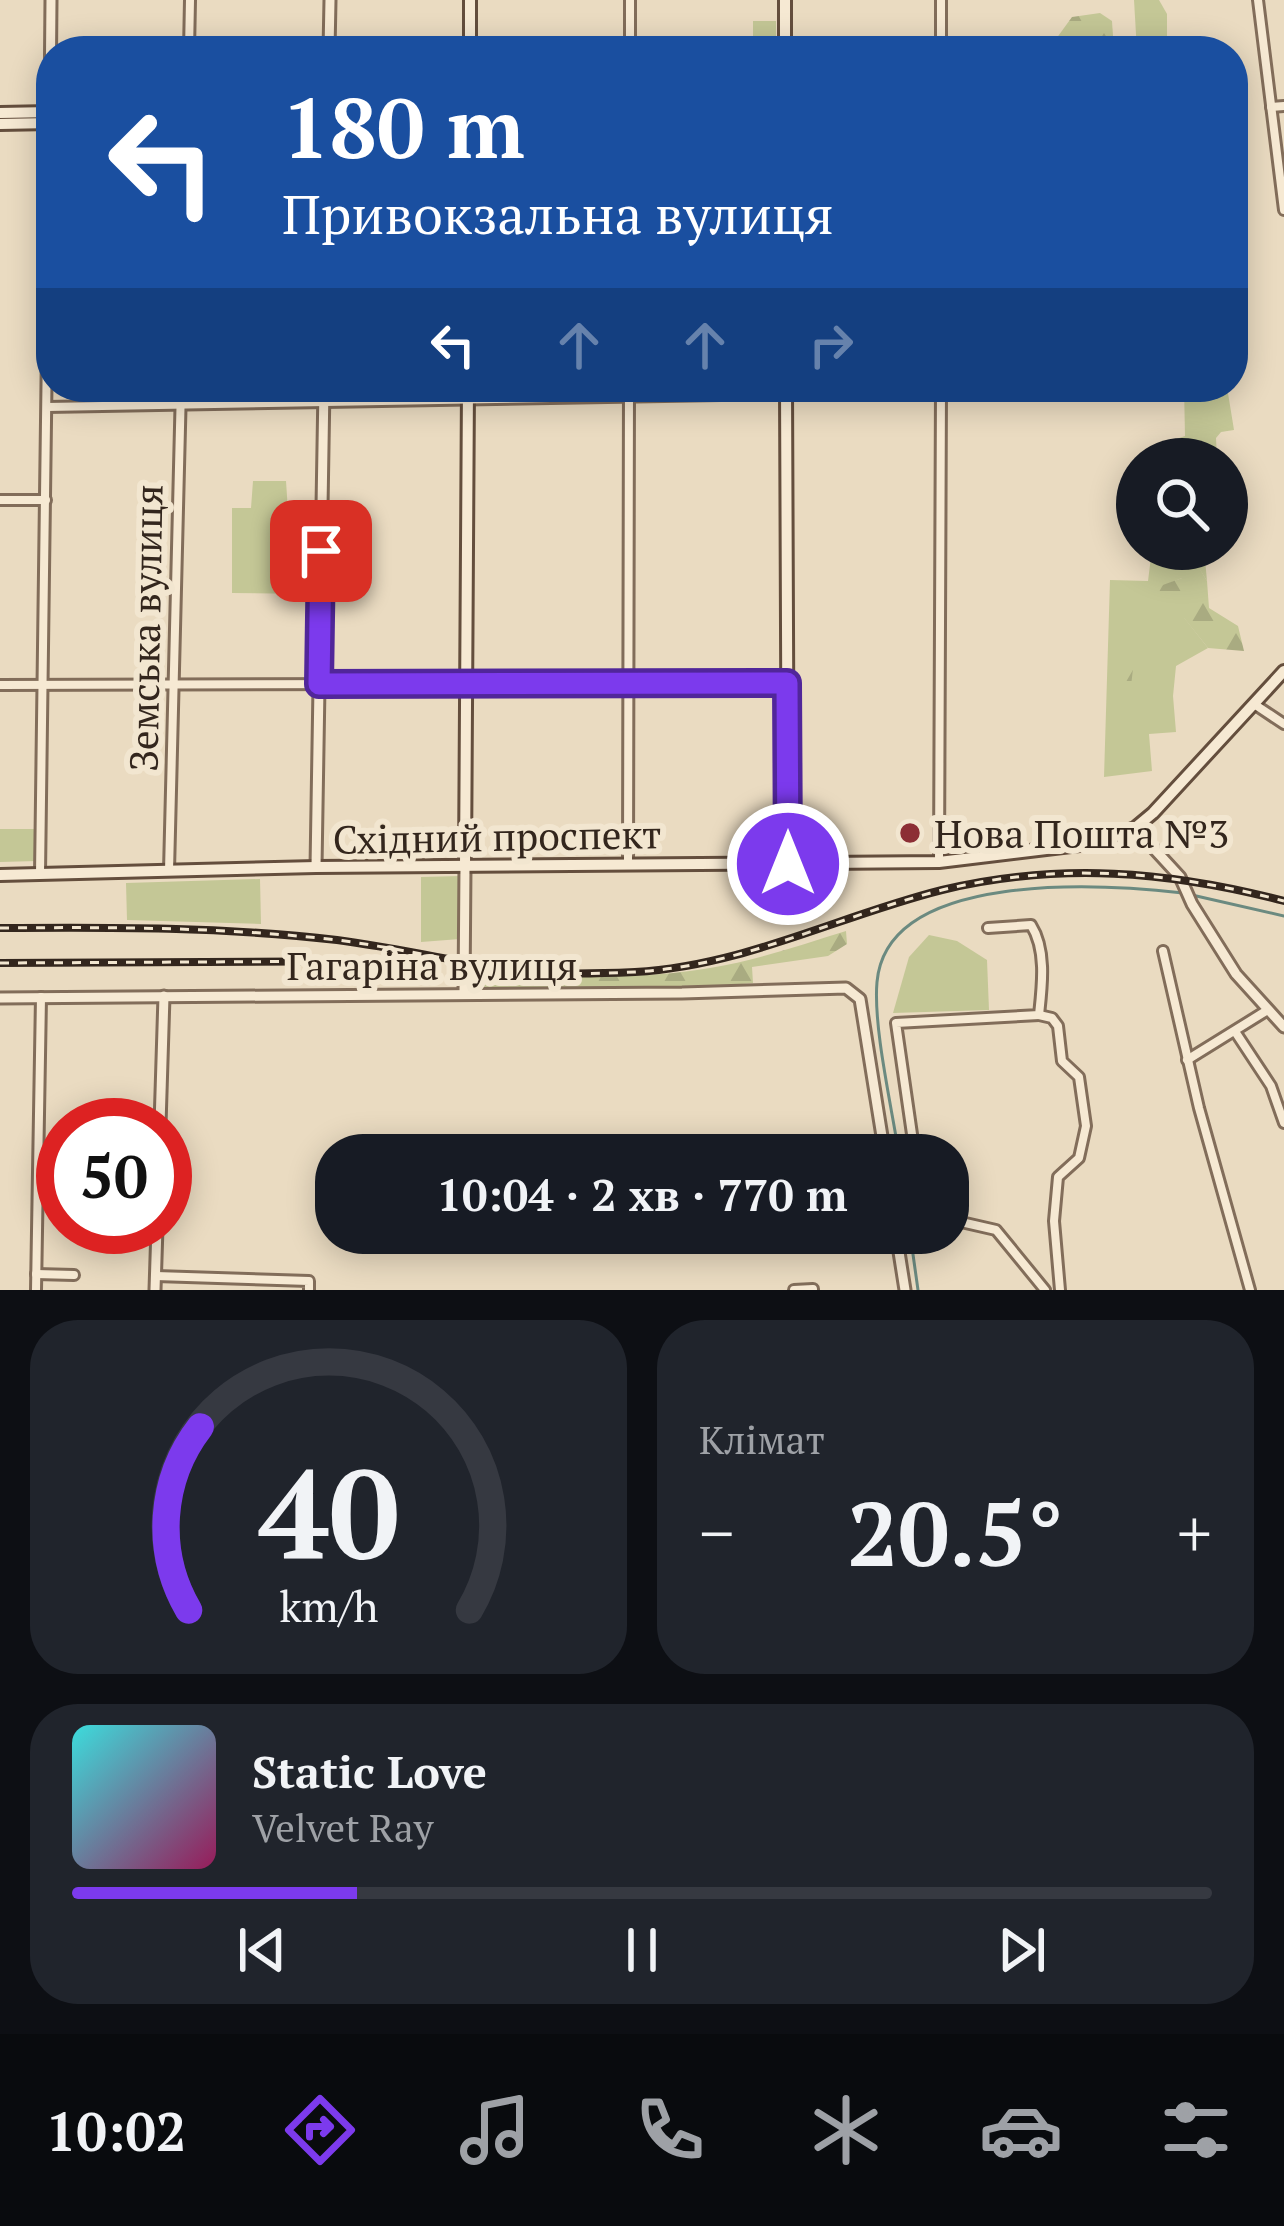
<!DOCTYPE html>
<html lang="uk">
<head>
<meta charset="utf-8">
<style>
  body { margin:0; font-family:"PT Serif",serif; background:#20242c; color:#f1f3f6; height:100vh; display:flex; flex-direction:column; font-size:45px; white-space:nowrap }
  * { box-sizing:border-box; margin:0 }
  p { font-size:39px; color:#9ea1a6 }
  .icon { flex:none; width:66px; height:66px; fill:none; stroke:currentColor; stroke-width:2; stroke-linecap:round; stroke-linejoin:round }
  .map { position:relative; height:1290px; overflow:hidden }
  .sheet { display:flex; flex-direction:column; gap:30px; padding:30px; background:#0d0f14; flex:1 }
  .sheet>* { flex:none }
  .banner { position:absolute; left:36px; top:36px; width:1212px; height:366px; border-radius:48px; box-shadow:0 6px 30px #0003; background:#1a4fa0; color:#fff; overflow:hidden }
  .buttons { position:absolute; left:1116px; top:438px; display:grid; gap:24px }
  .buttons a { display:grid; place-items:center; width:132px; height:132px; border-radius:50%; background:#171b24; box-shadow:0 6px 30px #0003; font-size:60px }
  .speed { position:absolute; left:36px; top:1098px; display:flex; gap:24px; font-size:60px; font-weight:700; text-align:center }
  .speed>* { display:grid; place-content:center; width:156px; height:156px; border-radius:50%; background:#171b24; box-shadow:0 6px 30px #0003; line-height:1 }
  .speed .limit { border:18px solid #d22; background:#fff; color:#111 }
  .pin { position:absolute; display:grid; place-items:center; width:102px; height:102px; color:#fff; margin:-51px; border-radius:24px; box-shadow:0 6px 18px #0006 }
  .me { position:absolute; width:132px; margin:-66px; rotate:0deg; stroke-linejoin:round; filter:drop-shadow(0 0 9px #0008) }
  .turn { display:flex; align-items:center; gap:42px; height:252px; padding:0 48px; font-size:54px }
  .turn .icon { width:156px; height:156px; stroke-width:2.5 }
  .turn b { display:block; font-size:84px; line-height:102px }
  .lanes { display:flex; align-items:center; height:114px; padding:0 48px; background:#0003; justify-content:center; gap:60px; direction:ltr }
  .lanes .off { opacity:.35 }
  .big { font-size:90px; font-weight:800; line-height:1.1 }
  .sheet .tile { flex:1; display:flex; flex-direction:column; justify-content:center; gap:18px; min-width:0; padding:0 42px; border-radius:48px; background:#20242c }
  .sheet .dial { align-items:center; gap:0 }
  .dial svg { height:312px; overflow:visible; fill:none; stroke:#363941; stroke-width:7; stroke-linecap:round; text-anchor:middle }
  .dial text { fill:#f1f3f6; stroke:none }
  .song { display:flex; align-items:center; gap:36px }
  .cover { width:144px; height:144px; border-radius:18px; background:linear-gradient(135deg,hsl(180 70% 55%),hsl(330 70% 35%)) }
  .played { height:12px; border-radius:6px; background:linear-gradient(90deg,#7c3aed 25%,#363941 25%) }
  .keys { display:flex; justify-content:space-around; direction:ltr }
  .heat { display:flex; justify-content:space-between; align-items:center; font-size:66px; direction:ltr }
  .sheet .tiles { flex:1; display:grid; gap:30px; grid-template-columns:1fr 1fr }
  .tile:last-child { grid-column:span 2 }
  .trip { position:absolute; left:315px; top:1134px; width:654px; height:120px; border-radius:48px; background:#171b24; box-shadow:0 6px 30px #0003; font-weight:800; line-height:120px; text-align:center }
  .dock { display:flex; height:192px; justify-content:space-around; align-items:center; background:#090b0e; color:#9ea1a6 }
  .dock .icon { width:84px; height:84px }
  .dock .current { color:#7c3aed }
  .dock b { font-size:54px; color:#f1f3f6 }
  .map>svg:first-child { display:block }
</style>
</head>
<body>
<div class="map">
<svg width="1284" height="1290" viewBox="0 0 1284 1290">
  <defs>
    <pattern id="forest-firs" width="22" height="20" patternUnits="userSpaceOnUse" patternTransform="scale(3)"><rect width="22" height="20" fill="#c4c796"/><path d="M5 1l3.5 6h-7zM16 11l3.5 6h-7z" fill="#a9ab81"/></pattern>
  </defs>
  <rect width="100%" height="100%" fill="#eadbc1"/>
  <!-- green -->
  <g fill="#c4c796">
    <path d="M 1134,0 L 1159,0 L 1167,14 L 1167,51 L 1137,51 Z"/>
    <path d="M 753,21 L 776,21 L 776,51 L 748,51 L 753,49 Z"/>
    <path d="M 1184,387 L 1227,387 L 1234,430 L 1221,432 L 1216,438 L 1217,459 L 1162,459 L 1164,443 L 1185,436 Z"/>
    <path d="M 253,481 L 286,481 L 288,511 L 312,512 L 311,594 L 232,593 L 232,508 L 251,508 Z"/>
    <path d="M 1152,549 L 1204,549 L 1207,581 L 1192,557 L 1182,557 L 1182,578 L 1160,587 L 1208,648 L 1176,666 L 1173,696 L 1176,732 L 1149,734 L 1152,771 L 1104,777 L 1110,580 L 1148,581 Z"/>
    <path d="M 0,829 L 36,829 L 37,861 L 0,862 Z"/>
    <path d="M 460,876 L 460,939 L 421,942 L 421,877 Z"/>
    <path d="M 260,879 L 261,924 L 127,920 L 126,883 Z"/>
    <path d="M 929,935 L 957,941 L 987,960 L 989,1010 L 893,1013 L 909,957 Z"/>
  </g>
  <!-- forest -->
  <g fill="url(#forest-firs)">
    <path d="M 1100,13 L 1112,21 L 1114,51 L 1059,51 L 1056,39 L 1072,17 Z"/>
    <path d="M 1182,556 L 1192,556 L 1207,581 L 1209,608 L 1238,626 L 1244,651 L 1208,648 L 1184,618 L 1155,631 L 1145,595 L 1149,581 L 1160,586 L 1182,578 Z"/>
    <path d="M 1136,637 L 1142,638 L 1143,653 L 1134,660 L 1127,721 L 1121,721 L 1126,644 Z"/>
    <path d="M 846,931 L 847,944 L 828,956 L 752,967 L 753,983 L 730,985 L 481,990 L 477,969 C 556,976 633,981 710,968 C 757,960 801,945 846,931 Z"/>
  </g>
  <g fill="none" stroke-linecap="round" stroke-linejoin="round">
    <!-- stream -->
    <g stroke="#6b8a80" stroke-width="3">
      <path d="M 1192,895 L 1284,916"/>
      <path d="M 899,1155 C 892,1108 873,1027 877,982 C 887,869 1104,884 1183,893"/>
      <path d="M 910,1233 L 918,1290"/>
    </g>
    <!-- minor casing -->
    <g stroke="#826d5a" stroke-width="14">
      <g id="minor">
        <path d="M 630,0 L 630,51"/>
        <path d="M 1258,0 L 1284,210"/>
        <path d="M 189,51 L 190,0"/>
        <path d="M 941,51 L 941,0"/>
        <path d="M 1271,107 L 1284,106"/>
        <path d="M 47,407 L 941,391"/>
        <path d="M 0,500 L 46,500"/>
        <path d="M 0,685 L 787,683"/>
        <path d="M 1254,704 L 1284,724"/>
        <path d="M 939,862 L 941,388"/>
        <path d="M 628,864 L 629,387"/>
        <path d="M 169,871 L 181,387"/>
        <path d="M 40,874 L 50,120"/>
        <path d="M 1163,951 L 1199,1108 L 1250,1290"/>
        <path d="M 1039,1015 L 1052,1018 L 1058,1026 L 1062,1061 L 1079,1077 L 1086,1126 L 1079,1158 L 1058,1177 L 1054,1221 L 1060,1290"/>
        <path d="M 1236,1033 L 1271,1086 L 1284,1123"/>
        <path d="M 1187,1060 L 1266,1011"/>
        <path d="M 915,1155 L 896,1023 L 1039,1015 C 1042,987 1047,950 1031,925 L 988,928"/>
        <path d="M 948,1219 L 996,1230 L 1045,1290"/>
        <path d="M 36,1274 L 74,1275"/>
        <path d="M 156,1276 L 309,1281 L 309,1290"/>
        <path d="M 36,1290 L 41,997"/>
        <path d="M 794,1290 L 813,1289"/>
      </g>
    </g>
    <!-- tertiary casing -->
    <g stroke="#826d5a" stroke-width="15">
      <g id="tertiary">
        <path d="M 329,51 L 330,0"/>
        <path d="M 50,112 L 51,0"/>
        <path d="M 1135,828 L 1180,877 L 1192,904 L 1236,974 L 1284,1027"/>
        <path d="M 316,867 L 324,387"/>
        <path d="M 464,993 L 465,866"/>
        <path d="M 0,998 L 682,993 L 846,988 L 860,999 L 885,1155"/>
        <path d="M 160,1125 L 164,996"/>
        <path d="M 896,1233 L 905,1290"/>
        <path d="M 155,1290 L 157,1227"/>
      </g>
    </g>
    <!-- secondary casing -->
    <g stroke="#644e3d" stroke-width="16">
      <g id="secondary">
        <path d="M 470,51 L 470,0"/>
        <path d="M 785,51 L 785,0"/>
        <path d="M 0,113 L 51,112"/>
        <path d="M 0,124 L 51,123"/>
        <path d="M 786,387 L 788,864"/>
        <path d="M 465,866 L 468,387"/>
        <path d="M 0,875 L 316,867 L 939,862 L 1096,843 L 1135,828 L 1153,813 L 1284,671"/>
      </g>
    </g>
    <!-- minor -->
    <use href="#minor" stroke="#f6e9d3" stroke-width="8"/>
    <!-- tertiary -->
    <use href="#tertiary" stroke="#f6e9d3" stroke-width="9"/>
    <!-- secondary -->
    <use href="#secondary" stroke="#f6e9d3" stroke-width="10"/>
    <!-- rail casing -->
    <g stroke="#33261d" stroke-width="8">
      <g id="rail">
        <path d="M 0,928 C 113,927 224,927 337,940 C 391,947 444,959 498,968 C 543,975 590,974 635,972 C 744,966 838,916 942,890 C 1059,862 1169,871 1284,901"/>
        <path d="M 0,963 L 390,961"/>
      </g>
    </g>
    <!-- rail -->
    <use href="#rail" stroke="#f2e6d0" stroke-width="3" stroke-dasharray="9" stroke-linecap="butt"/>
  </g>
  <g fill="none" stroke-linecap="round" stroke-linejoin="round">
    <!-- route casing -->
    <g stroke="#51269a" stroke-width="30">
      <path id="route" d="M 321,551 L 319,684 L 787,683 L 788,864"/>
    </g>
    <!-- route -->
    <use href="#route" stroke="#7c3aed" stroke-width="21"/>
  </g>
  <!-- markers -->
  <circle fill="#8c2e35" stroke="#f2e6d0" stroke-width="4.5" cx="910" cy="833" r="12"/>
  <g text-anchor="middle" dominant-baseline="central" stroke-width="12" stroke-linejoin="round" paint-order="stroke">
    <!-- street labels -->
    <g font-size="39" fill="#33261d" stroke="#f2e6d0">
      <text transform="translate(145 628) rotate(-89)">Земська вулиця</text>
      <text transform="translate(497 836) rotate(-1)">Східний проспект</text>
      <text x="432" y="965">Гагаріна вулиця</text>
    </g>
    <!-- poi labels -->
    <g font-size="39" fill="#33261d" stroke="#f2e6d0" text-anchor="start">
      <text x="934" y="833">Нова Пошта №3</text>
    </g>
  </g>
</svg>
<div class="buttons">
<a><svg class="icon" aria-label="search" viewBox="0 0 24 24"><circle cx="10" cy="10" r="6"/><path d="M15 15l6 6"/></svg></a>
</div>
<div class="speed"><div class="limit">50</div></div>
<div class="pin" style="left:321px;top:551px;background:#d93025"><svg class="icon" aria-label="arrive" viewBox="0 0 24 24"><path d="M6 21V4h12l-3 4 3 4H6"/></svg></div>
<svg class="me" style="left:788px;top:864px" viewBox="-20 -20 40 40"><circle r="17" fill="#7c3aed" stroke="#fff" stroke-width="3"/><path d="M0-11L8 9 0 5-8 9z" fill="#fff"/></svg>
<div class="trip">10:04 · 2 хв · 770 m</div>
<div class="banner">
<div class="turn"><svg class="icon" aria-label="left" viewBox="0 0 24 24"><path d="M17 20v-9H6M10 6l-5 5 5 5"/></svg><div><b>180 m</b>Привокзальна вулиця</div></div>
<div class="lanes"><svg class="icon" aria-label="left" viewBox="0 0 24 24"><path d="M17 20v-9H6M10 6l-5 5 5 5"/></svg><svg class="icon off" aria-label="ahead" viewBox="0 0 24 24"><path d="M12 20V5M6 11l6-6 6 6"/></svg><svg class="icon off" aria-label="ahead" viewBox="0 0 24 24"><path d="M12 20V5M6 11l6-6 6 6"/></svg><svg class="icon off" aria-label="right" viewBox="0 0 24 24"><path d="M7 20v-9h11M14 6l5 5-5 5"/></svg></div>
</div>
</div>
<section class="sheet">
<div class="tiles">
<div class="tile dial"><svg viewBox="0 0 100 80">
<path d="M14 69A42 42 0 1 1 86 69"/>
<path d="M14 69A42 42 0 0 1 17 22" stroke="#7c3aed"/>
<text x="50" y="56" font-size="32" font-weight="700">40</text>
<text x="50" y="72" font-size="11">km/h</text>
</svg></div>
<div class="tile"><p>Клімат</p>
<div class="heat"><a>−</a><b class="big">20.5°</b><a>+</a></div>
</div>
<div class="tile">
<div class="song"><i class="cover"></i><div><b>Static Love</b><p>Velvet Ray</p></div></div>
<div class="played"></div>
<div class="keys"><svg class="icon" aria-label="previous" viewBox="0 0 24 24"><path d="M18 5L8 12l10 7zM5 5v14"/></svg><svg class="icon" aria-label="pause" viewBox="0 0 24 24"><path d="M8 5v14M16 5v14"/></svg><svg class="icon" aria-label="next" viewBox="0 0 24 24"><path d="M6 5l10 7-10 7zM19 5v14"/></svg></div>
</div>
</div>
</section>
<nav class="dock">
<b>10:02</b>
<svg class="icon current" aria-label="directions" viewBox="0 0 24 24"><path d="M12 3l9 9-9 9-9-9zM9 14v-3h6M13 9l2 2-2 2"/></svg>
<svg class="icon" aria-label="music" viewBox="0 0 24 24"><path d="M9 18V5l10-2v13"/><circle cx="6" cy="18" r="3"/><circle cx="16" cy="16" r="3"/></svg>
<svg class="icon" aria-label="phone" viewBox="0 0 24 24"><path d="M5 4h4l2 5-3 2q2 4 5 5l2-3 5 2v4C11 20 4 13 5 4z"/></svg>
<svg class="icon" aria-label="climate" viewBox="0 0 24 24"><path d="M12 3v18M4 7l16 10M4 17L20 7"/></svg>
<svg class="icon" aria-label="car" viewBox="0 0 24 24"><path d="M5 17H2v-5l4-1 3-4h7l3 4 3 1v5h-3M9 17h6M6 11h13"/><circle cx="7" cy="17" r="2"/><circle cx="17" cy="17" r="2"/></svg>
<svg class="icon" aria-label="filters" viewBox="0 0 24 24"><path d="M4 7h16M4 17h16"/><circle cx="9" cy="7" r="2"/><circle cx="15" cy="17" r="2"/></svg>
</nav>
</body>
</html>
